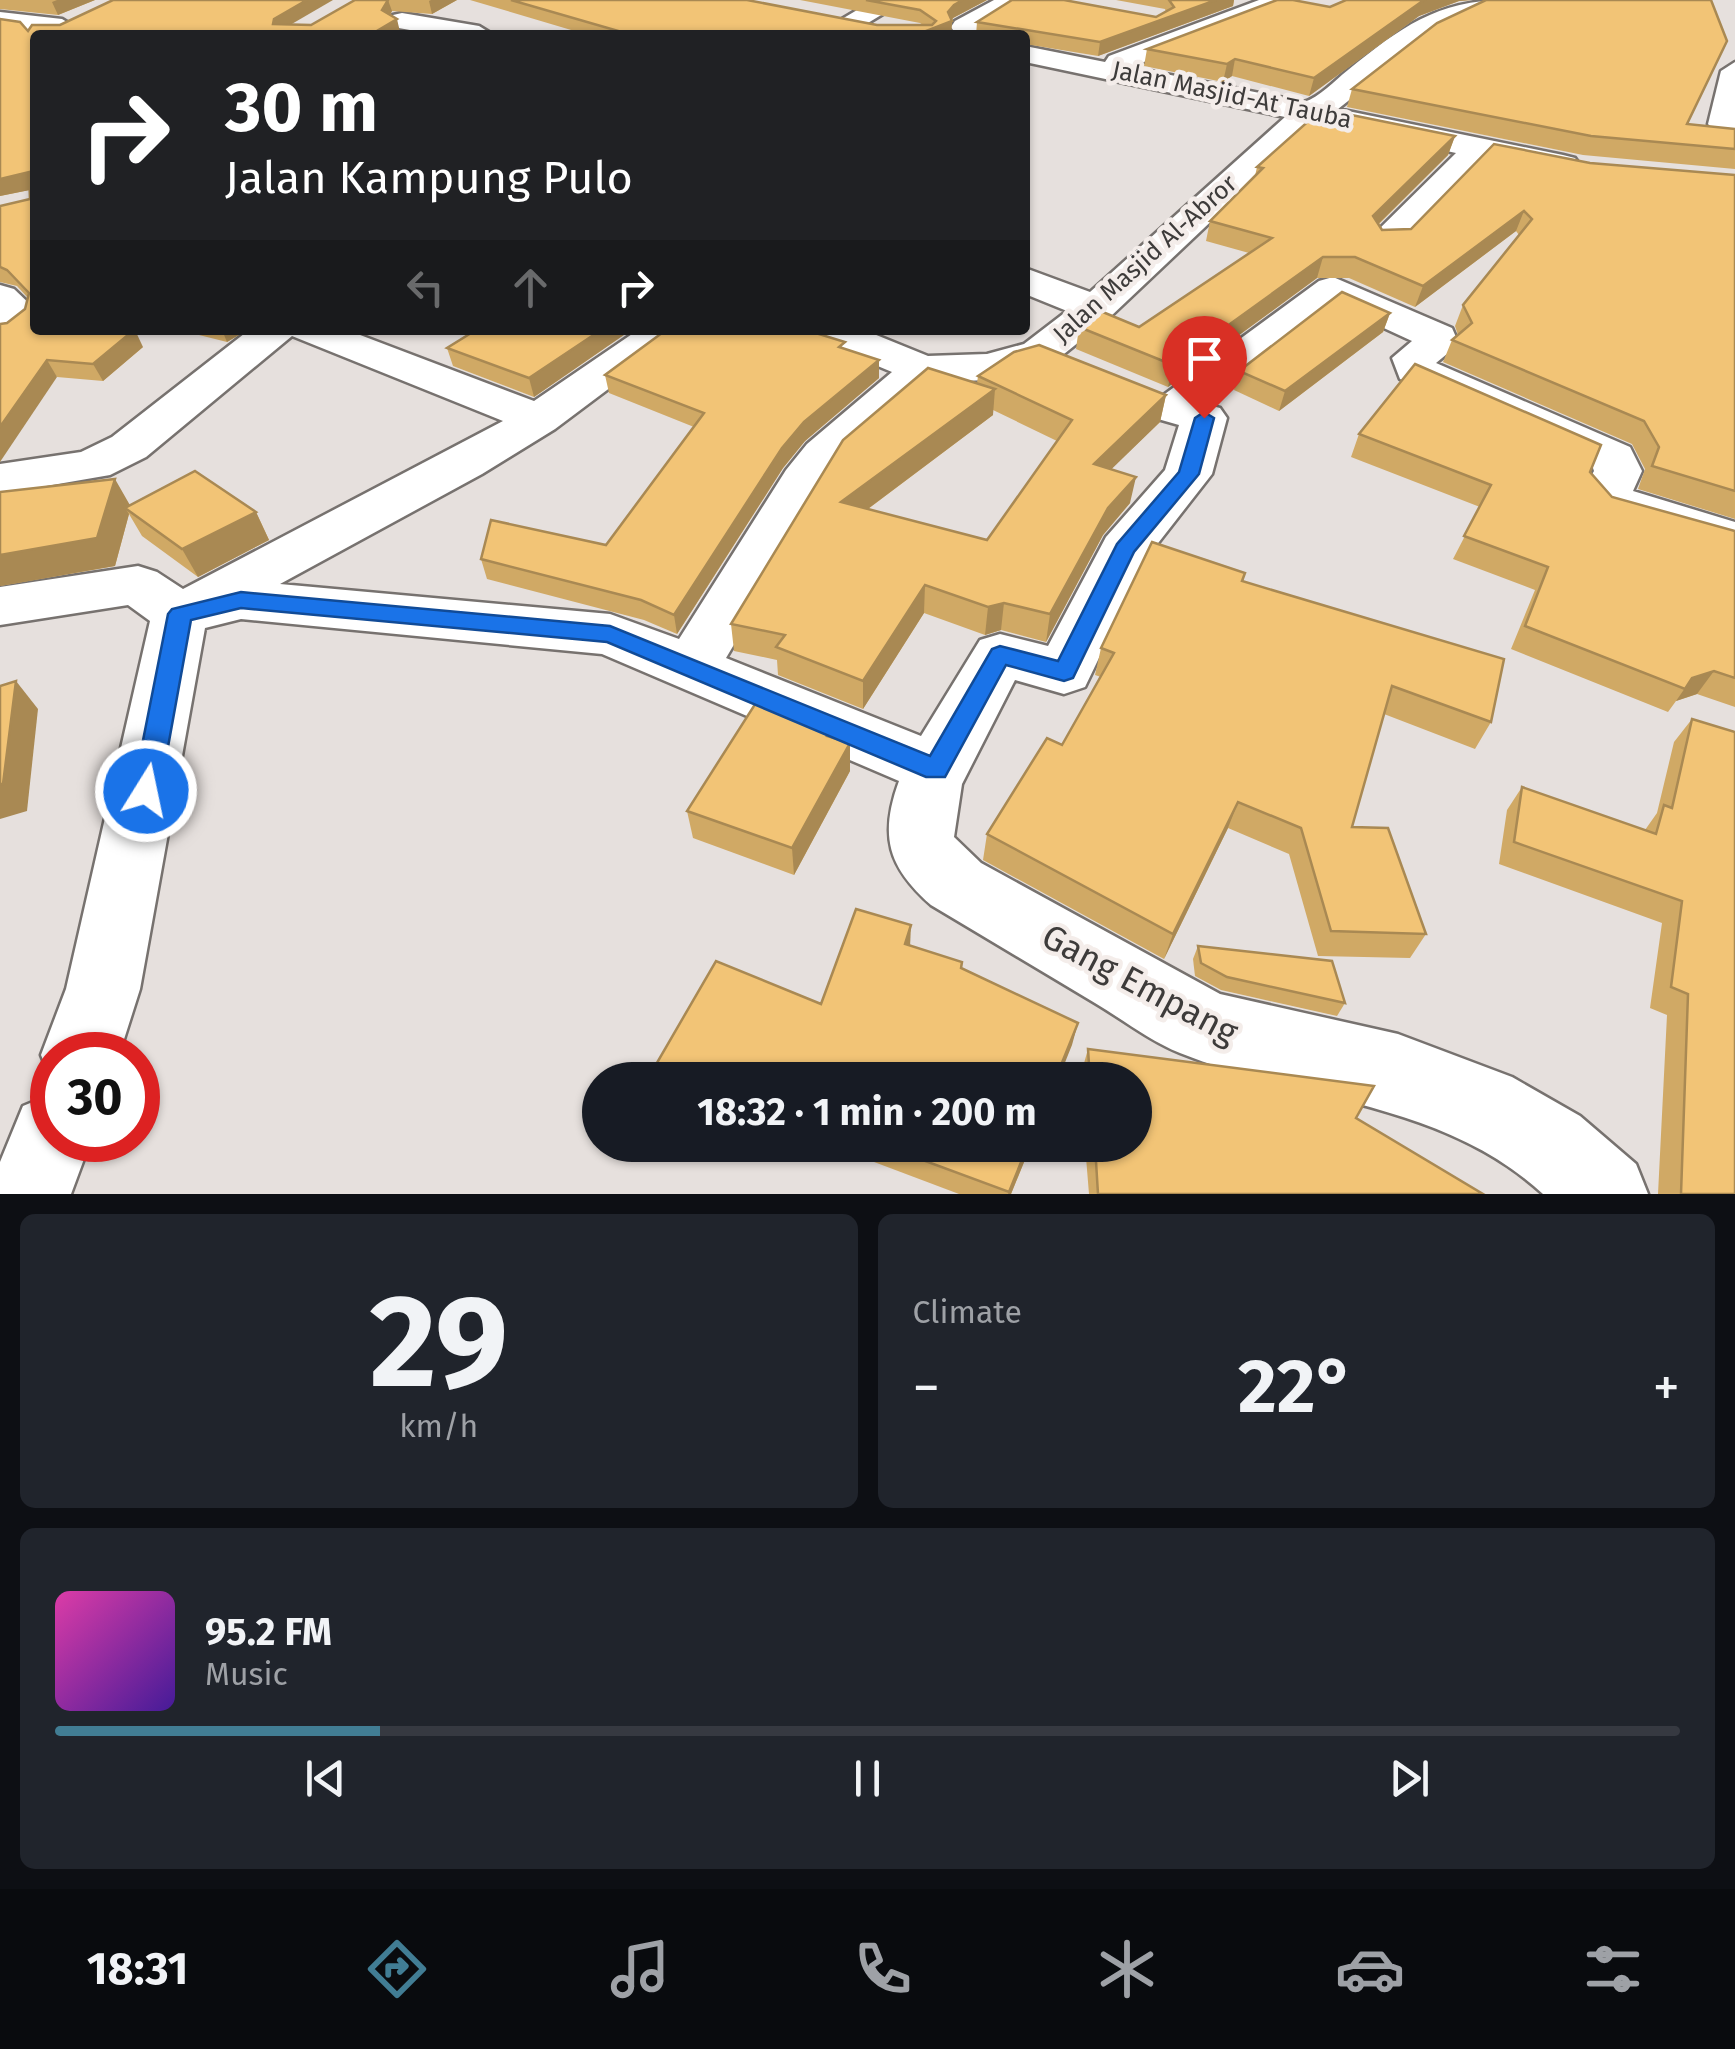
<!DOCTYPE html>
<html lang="en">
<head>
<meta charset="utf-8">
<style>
  body { margin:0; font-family:"Fira Sans",sans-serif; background:#20242c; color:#f1f3f6; height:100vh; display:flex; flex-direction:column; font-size:38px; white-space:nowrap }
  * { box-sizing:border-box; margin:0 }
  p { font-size:32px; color:#9ea1a6 }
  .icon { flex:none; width:55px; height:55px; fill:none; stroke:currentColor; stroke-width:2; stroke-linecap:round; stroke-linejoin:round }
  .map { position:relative; height:1194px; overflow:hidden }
  .drawer { display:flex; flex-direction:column; gap:20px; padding:20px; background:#0d0f14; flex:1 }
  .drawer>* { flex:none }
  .hud { position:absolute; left:30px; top:30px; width:1000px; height:305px; border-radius:10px; box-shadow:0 2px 8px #0004; background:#202124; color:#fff; overflow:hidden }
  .speed { position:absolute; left:30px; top:1032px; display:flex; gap:20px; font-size:50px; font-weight:700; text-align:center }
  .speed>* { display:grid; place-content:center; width:130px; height:130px; border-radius:50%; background:#171b24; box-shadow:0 2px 8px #0004; line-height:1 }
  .speed .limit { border:15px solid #d22; background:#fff; color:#111 }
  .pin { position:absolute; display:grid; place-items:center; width:85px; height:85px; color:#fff; margin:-102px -42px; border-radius:50% 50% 50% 0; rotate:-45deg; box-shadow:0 0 10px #0007 }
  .pin .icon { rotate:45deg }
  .me { position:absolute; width:110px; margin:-55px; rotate:10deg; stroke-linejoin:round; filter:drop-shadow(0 0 8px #0008) }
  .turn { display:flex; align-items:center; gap:35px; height:210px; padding:0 30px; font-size:45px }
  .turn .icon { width:130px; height:130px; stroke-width:2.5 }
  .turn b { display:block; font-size:70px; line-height:85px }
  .lanes { display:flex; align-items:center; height:95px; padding:0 30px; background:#0003; justify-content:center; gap:50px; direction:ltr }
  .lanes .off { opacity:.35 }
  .big { font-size:75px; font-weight:700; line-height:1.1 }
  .drawer .card { flex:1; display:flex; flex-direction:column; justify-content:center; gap:15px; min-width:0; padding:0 35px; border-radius:15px; background:#20242c }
  .drawer .dial { align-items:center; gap:0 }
  .dial b { font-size:130px; line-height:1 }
  .song { display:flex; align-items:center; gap:30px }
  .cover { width:120px; height:120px; border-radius:15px; background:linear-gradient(135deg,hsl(320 70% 55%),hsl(260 70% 35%)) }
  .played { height:10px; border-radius:5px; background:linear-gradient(90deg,#417d94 20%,#363941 20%) }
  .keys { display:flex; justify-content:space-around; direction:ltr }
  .heat { display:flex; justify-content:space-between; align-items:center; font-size:55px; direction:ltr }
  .drawer .tiles { flex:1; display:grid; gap:20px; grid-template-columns:1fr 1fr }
  .card:last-child { grid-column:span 2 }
  .trip { position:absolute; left:582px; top:1062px; width:570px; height:100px; border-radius:50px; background:#171b24; box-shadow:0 2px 8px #0004; font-weight:700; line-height:100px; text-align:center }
  .tabs { display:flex; height:160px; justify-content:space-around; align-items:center; background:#090b0e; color:#9ea1a6 }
  .tabs .icon { width:70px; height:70px }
  .tabs .current { color:#417d94 }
  .tabs b { font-size:45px; color:#f1f3f6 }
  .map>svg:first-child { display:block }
</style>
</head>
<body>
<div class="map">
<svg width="1735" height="1194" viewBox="0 0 1735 1194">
  <rect width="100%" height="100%" fill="#e6e0dd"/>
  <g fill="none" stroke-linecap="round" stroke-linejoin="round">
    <!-- minor casing -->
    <g stroke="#77726f" stroke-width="5">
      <g id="minor">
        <path d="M 874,0 L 906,0 L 848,35 L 815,35 Z"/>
        <path d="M 994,0 L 1026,0 L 973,33 L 955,33 L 951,27 L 955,21 Z"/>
        <path d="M 1259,0 L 1295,0 L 1291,5 L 1131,67 L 1304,102 C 1320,97 1334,81 1348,70 C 1400,28 1437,0 1506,0 L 1430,36 L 1338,109 L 1563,155 L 1575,158 L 1580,165 L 1575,172 L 1563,175 L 1487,159 L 1401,247 L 1375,247 L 1369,239 L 1456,153 L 1315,123 L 1110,317 L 1054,362 L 988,380 L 934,382 L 841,464 L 726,658 L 921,736 L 980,640 L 1000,634 L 1048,646 L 1106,537 L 1165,470 L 1179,425 L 1158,419 L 1151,409 L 1158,399 L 1319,281 L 1333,277 L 1452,328 L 1459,344 L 1436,363 L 1630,447 L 1642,471 L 1633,491 L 1735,522 L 1735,556 L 1600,516 L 1581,494 L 1594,471 L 1592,465 L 1400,379 L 1392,358 L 1412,341 L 1336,306 L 1208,405 L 1220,408 L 1227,418 L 1212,474 L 1148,556 L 1085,687 L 1064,694 L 1015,680 L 962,784 L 954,837 L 981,863 L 1220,994 L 1398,1034 L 1512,1077 L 1580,1116 L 1636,1164 L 1648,1194 L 1543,1194 C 1442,1101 1302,1102 1180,1053 C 1150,1041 1122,1019 1095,1003 C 1040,970 986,938 931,905 C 888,867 879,836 899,781 L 602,654 L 241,619 L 205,628 L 140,989 L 119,1055 L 52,1055 L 52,1082 L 41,1055 L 66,989 L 150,621 L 128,605 L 0,625 L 0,587 L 138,566 L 157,572 L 183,589 L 503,421 L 292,336 L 146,457 L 110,475 L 0,494 L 0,464 L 81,452 L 112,437 L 249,330 L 347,330 L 534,401 L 638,330 L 687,330 L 555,429 L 482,474 L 280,584 L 610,614 L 679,639 L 786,470 L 807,444 L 892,372 L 813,339 L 807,330 L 864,330 L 928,356 L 987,354 L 1024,344 L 1067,311 L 1025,294 L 1025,268 L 1090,292 L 1285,117 L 1025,62 L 1025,46 L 1105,62 L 1109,56 Z"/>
        <path d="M 0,12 L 62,19 L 75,27 L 62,35 L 0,28 Z"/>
        <path d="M 402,13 L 479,26 L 492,34 L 438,35 L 393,27 L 389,21 L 393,15 Z"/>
        <path d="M 1735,62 L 1735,143 L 1724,140 L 1708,124 L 1721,71 Z"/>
        <path d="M 0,285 L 14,289 L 35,309 L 32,323 L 15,337 L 0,340 Z"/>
        <path d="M 52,1094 L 52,1140 L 91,1140 L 71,1194 L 0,1194 L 0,1162 L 23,1106 Z"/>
      </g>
    </g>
    <!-- minor -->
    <use href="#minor" fill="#fff" fill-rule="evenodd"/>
  </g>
  <!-- wall -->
  <g fill="#d0a965" fill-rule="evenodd">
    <path d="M 0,0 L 95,0 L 58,15 L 0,9 Z"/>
    <path d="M 355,0 L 457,0 L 432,14 L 392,11 L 390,15 L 400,32 L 396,35 L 35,35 L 35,330 L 143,347 L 103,381 L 57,377 L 7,323 L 25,309 L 28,298 L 17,286 L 0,282 L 0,206 L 30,199 L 29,190 L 0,196 L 28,31 L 311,25 Z"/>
    <path d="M 470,0 L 747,0 L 877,25 L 923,25 L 920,23 L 800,0 L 987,0 L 953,18 L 952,20 L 951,34 L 950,35 L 588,35 Z"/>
    <path d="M 1116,0 L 1234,0 L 1233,6 L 1098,56 L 1025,44 L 1025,35 L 976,35 L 977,22 L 1156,17 L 1166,12 L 1165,9 Z"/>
    <path d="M 1346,0 L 1471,0 L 1459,1 L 1419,16 L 1309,96 L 1232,76 L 1223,82 L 1144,66 L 1147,49 L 1330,7 Z"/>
    <path d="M 1352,89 L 1735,129 L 1735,169 L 1583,155 L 1347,107 Z"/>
    <path d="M 1455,136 L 1448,155 L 1378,225 L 1382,230 L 1411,229 L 1590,163 L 1735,175 L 1735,519 L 1638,489 L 1645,469 L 1632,444 L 1443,362 L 1452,340 L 1458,335 L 1455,326 L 1463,305 L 1519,235 L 1516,231 L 1415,307 L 1349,278 L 1317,278 L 1168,387 L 1076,349 L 1079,327 L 1139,327 L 1249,253 L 1206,241 L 1210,221 L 1255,176 L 1257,167 Z"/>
    <path d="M 1390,313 L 1383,332 L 1279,411 L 1234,390 L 1239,371 Z"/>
    <path d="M 179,330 L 247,330 L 227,342 Z"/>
    <path d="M 472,330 L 631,330 L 534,397 L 453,366 L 447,348 L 474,331 Z"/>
    <path d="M 845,349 L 879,378 L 805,441 L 783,468 L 677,634 L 644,620 L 487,579 L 481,559 L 606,545 L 694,427 L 609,393 L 605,375 Z"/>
    <path d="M 978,376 L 1166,395 L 1160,422 L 1111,469 L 1130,503 L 1103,535 L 1046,642 L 1001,630 L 985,635 L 924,613 L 863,709 L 778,675 L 777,660 L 734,651 L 731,624 L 977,383 ZM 993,410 L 1057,441 L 987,540 L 868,509 L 993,415 Z"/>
    <path d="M 1359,434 L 1590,472 L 1612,497 L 1735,531 L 1735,707 L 1697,694 L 1676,701 L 1668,712 L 1511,649 L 1535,590 L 1453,559 L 1480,507 L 1351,457 Z"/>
    <path d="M 130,505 L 256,512 L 269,540 L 198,577 L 142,536 L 129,514 L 115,566 L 0,586 Z"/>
    <path d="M 1245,573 L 1243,581 L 1491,722 L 1475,749 L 1384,714 L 1352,827 L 1426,934 L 1410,958 L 1318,956 L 1289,854 L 1228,828 L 1164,959 L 983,860 L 987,834 L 1062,745 L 1101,677 L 1095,675 L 1101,648 Z"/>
    <path d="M 1692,719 L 1735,1194 L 1658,1194 L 1667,1015 L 1650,1008 L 1662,923 L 1499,864 L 1507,810 L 1522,787 L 1645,830 L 1657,813 L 1674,742 Z"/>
    <path d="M 832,737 L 850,771 L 794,875 L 693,838 L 687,811 Z"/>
    <path d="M 1198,946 L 1345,1003 L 1337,1016 L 1221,990 L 1195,976 L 1193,959 Z"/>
    <path d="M 1088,1049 L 1356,1118 L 1483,1194 L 1089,1194 L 1085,1145 L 1135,1145 L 1135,1080 L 1081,1080 L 1081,1074 Z"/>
    <path d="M 829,1145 L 1031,1145 L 1011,1194 L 959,1194 Z"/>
  </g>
  <!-- shaded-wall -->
  <g fill="#a98953">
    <path d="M 57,0 L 95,0 L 58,15 L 52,2 Z"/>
    <path d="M 307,0 L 333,0 L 278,32 L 273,24 L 274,19 Z"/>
    <path d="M 388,0 L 392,11 L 386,23 L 382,10 Z"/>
    <path d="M 431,0 L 457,0 L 432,14 L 429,1 Z"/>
    <path d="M 963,0 L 987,0 L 953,18 L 950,22 L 952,21 L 951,34 L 916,35 L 948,23 L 948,12 L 954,5 Z"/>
    <path d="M 1216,0 L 1234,0 L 1233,6 L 1098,56 L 1100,42 Z"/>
    <path d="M 1424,0 L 1471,0 L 1459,1 L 1419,16 L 1309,96 L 1314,78 Z"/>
    <path d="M 397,19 L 400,32 L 396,35 L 370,35 Z"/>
    <path d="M 1235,59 L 1232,76 L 1223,82 L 1227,64 Z"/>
    <path d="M 1455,136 L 1448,155 L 1366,236 L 1373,216 Z"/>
    <path d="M 29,172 L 35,189 L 0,196 L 0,179 Z"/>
    <path d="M 1524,211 L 1516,231 L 1415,307 L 1423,286 Z"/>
    <path d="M 1323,257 L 1317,278 L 1168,387 L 1173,365 Z"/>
    <path d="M 1390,313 L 1383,332 L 1279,411 L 1285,391 Z"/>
    <path d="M 135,330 L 143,347 L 103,381 L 93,364 Z"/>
    <path d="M 222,330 L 247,330 L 227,342 Z"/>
    <path d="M 601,330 L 631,330 L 534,397 L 529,378 Z"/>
    <path d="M 47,360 L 57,377 L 0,462 L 0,427 Z"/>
    <path d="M 879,360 L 879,378 L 805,441 L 783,468 L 677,634 L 674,615 L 782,448 L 804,422 Z"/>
    <path d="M 995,389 L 993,415 L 841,529 L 841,502 Z"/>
    <path d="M 1166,395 L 1160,422 L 1089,491 L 1094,464 Z"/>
    <path d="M 1136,477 L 1130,503 L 1103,535 L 1046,642 L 1050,614 L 1108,508 Z"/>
    <path d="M 115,479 L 131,507 L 125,508 L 129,514 L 115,566 L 0,586 L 0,555 Z"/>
    <path d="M 256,512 L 269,540 L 198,577 L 182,549 Z"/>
    <path d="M 925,585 L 924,613 L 863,709 L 863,681 Z"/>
    <path d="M 1004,603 L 1001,630 L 985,635 L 988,607 Z"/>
    <path d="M 1714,671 L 1697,694 L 1676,701 L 1692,678 Z"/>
    <path d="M 16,681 L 38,709 L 27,811 L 0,819 L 0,784 Z"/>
    <path d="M 850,743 L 850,771 L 794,875 L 792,848 Z"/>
    <path d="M 1238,802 L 1228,828 L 1164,959 L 1173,934 Z"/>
    <path d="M 911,925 L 910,948 L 905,944 Z"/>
    <path d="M 1078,1023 L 1072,1045 L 1058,1080 L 1055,1080 Z"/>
    <path d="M 1028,1145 L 1031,1145 L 1011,1194 L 1008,1194 Z"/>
  </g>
  <!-- building -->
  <g fill="#f2c476" stroke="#a98953" stroke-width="2.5">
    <path d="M 113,0 L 307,0 L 274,19 L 273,24 L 311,25 L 355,0 L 388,0 L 382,10 L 397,19 L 370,35 L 35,35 L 35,330 L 134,330 L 93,364 L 47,360 L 0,427 L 0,324 L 7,323 L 25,309 L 29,293 L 7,270 L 0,267 L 0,206 L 30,199 L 29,172 L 0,179 L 0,19 L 20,22 L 28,31 L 32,25 L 60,25 Z"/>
    <path d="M 511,0 L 747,0 L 877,25 L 932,25 L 936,21 L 920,10 L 866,0 L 963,0 L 954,5 L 948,12 L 952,21 L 916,35 L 632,35 Z"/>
    <path d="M 1012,0 L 1064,0 L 1156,17 L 1174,7 L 1169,0 L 1216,0 L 1100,42 L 977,22 Z"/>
    <path d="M 1277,0 L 1293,0 L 1330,7 L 1346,0 L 1424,0 L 1314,78 L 1235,59 L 1227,64 L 1147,49 Z"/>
    <path d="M 1486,0 L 1711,0 L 1727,41 L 1687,124 L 1735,129 L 1735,149 L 1591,136 L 1352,89 L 1437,23 Z"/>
    <path d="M 1322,109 L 1455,136 L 1373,216 L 1382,230 L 1411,229 L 1494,144 L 1590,163 L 1735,175 L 1735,491 L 1652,466 L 1659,447 L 1644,421 L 1452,340 L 1472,323 L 1463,305 L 1532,219 L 1524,211 L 1423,286 L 1355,257 L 1323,257 L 1173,365 L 1079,327 L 1098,310 L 1139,327 L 1272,238 L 1210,221 L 1263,168 L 1257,167 Z"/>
    <path d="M 1342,292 L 1390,313 L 1285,391 L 1239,371 Z"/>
    <path d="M 476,330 L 601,330 L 529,378 L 447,348 Z"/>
    <path d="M 666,330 L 806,330 L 845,342 L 839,347 L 879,360 L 804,422 L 782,448 L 674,615 L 641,600 L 481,559 L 491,520 L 606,545 L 704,413 L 605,375 Z"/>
    <path d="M 1039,345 L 1166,395 L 1094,464 L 1136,477 L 1108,508 L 1050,614 L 1004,603 L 988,607 L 925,585 L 863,681 L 776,647 L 785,635 L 731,624 L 843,440 L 928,368 L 995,389 L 841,502 L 987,540 L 1072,420 L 978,376 L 1014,352 Z"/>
    <path d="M 1415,364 L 1601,445 L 1590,472 L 1612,497 L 1735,531 L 1735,678 L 1714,671 L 1692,678 L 1685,689 L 1525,626 L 1548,567 L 1464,536 L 1491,485 L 1359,434 Z"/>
    <path d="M 195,471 L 256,512 L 182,549 L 125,508 Z"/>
    <path d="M 115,479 L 97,538 L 0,555 L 0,492 Z"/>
    <path d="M 1152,542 L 1245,573 L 1242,581 L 1504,659 L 1491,722 L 1392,686 L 1352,827 L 1388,828 L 1426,934 L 1331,931 L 1301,828 L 1238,802 L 1173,934 L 987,834 L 1047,738 L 1062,745 L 1114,653 L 1101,648 Z"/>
    <path d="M 16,681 L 3,784 L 0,784 L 0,686 Z"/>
    <path d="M 759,698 L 831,729 L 827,736 L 850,743 L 792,848 L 687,811 Z"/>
    <path d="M 1692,719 L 1735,732 L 1735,1194 L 1681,1194 L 1688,994 L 1671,987 L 1682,901 L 1514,842 L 1522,787 L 1656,834 L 1664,805 L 1672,808 Z"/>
    <path d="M 856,909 L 911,925 L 905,944 L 962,962 L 961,968 L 1078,1023 L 1055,1080 L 647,1080 L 716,961 L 821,1004 Z"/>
    <path d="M 1198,946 L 1332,961 L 1345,1003 L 1227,977 L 1201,963 Z"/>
    <path d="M 1088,1049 L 1374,1086 L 1356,1118 L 1483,1194 L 1098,1194 L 1095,1145 L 1135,1145 L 1135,1080 L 1090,1080 Z"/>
    <path d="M 882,1145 L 1028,1145 L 1009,1192 Z"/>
  </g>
  <!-- route -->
  <path fill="#1a73e8" stroke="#114b97" stroke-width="2.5" d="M 1204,412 L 1214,418 L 1199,474 L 1134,552 L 1073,678 L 1064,681 L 1006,665 L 945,777 L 926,777 L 607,642 L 241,608 L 191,620 L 160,791 L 156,798 L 137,798 L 133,791 L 168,614 L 172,609 L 241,592 L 610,626 L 930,756 L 992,649 L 1000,646 L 1058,661 L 1117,544 L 1179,472 L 1195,418 Z"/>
  <g text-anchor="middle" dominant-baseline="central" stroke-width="9" stroke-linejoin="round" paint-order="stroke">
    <!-- far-street labels -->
    <g font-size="25" fill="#3d3b3a" stroke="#f4edea">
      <text transform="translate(1232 95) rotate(12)">Jalan Masjid-At Tauba</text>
      <text transform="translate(1145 259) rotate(-42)">Jalan Masjid Al-Abror</text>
    </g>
    <!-- near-street labels -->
    <g font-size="35" fill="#3d3b3a" stroke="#f4edea">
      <text transform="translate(1140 984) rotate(28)">Gang Empang</text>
    </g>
  </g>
</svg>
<div class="speed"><div class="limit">30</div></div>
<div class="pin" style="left:1204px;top:418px;background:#d93025"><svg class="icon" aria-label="arrive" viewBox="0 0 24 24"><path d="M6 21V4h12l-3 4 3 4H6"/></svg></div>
<svg class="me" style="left:146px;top:791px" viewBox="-20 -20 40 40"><circle r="17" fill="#1a73e8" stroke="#fff" stroke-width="3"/><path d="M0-11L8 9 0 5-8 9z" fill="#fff"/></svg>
<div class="trip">18:32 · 1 min · 200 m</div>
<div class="hud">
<div class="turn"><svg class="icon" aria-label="right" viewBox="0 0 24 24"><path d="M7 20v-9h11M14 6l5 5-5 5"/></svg><div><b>30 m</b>Jalan Kampung Pulo</div></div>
<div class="lanes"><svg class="icon off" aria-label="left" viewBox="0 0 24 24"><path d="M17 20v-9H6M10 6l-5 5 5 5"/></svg><svg class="icon off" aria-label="ahead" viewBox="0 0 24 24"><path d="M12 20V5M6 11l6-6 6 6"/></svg><svg class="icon" aria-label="right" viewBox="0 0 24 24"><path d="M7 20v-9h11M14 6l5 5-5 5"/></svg></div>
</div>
</div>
<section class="drawer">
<div class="tiles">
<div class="card dial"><b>29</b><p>km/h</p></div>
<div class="card"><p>Climate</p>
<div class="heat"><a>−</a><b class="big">22°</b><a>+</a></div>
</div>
<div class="card">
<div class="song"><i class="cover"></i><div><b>95.2 FM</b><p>Music</p></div></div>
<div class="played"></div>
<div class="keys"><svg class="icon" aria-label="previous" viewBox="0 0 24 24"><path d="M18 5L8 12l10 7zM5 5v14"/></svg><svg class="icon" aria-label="pause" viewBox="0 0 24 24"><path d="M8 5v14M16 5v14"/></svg><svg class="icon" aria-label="next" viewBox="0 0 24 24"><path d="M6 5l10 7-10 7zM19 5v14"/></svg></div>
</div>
</div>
</section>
<nav class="tabs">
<b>18:31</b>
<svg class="icon current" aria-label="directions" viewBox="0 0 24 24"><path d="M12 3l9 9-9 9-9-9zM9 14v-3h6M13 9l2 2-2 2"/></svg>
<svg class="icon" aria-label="music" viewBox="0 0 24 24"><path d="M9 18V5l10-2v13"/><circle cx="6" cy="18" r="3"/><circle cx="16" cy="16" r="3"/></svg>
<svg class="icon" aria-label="phone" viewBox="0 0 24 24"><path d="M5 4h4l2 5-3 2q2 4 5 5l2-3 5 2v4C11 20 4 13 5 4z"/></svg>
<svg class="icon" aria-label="climate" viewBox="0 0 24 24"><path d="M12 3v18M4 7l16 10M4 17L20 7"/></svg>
<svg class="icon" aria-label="car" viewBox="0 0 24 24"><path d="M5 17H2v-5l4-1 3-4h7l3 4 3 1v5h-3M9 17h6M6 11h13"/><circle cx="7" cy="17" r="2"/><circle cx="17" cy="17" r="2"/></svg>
<svg class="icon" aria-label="filters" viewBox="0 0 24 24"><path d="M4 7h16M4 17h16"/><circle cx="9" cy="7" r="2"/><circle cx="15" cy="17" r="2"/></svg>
</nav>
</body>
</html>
